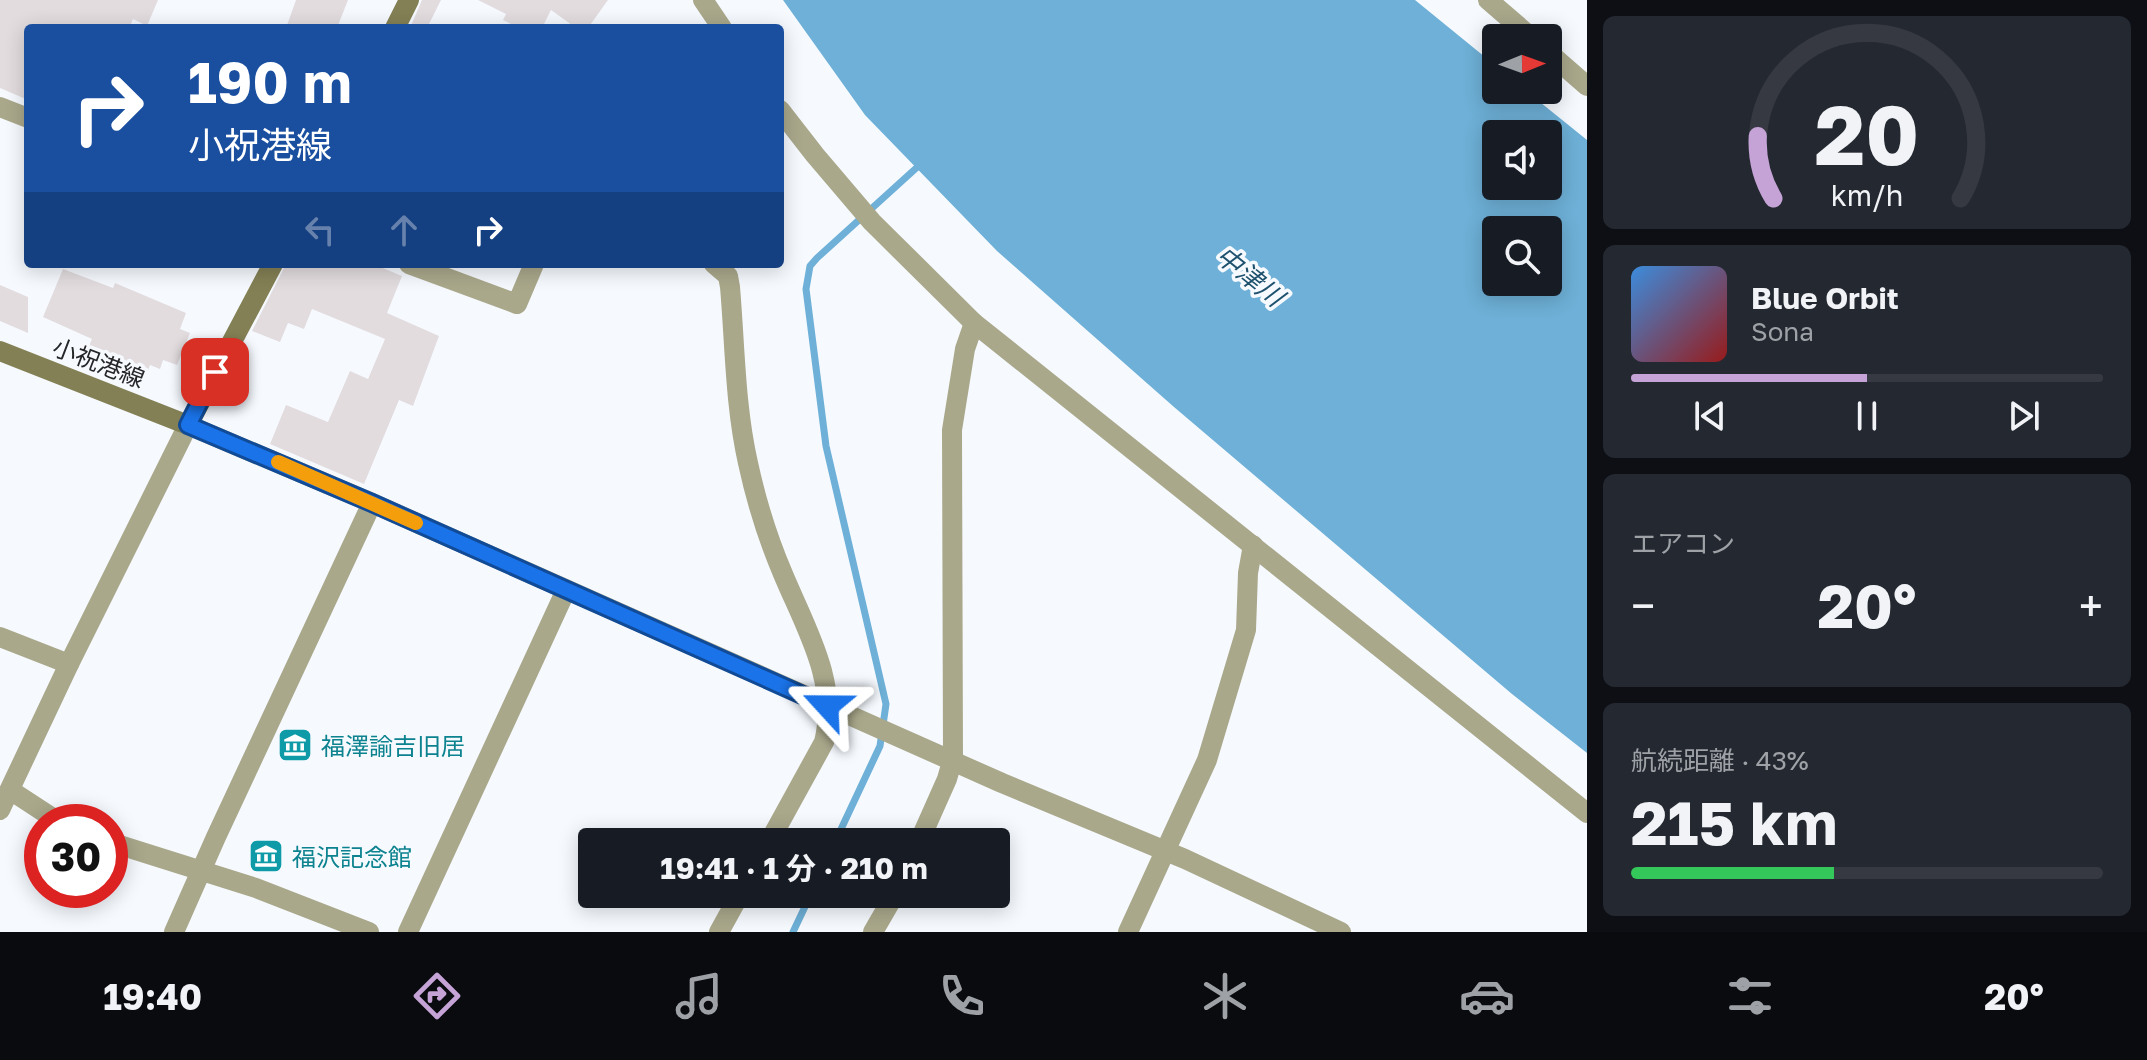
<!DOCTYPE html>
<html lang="ja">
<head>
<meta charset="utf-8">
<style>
  body { margin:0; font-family:"Golos Text","Noto Sans JP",sans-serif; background:#242831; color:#f1f3f6; height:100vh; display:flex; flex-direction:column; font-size:30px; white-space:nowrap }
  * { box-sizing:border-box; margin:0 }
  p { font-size:26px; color:#9ea1a6 }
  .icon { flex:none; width:44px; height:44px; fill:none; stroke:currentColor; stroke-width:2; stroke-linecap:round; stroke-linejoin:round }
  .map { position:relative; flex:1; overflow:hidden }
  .drawer { display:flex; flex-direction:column; gap:16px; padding:16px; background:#0d0f14; width:560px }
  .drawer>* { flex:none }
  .top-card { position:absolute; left:24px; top:24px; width:760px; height:244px; border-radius:8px; box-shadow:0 4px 20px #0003; background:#1a4fa0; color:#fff; overflow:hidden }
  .needle { width:52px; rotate:89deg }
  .tools { position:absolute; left:1482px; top:24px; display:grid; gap:16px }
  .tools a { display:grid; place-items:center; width:80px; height:80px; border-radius:8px; background:#171b24; box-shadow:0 4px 20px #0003; font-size:40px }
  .speed { position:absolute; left:24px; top:804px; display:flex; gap:16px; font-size:40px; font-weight:700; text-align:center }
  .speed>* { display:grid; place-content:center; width:104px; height:104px; border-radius:50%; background:#171b24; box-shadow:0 4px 20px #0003; line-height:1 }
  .speed .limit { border:12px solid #d22; background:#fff; color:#111 }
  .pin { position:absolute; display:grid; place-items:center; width:68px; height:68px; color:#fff; margin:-34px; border-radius:16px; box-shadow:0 4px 12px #0006 }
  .me { position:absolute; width:88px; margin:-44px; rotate:294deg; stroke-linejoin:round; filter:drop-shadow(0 0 6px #0008) }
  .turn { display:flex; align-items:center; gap:28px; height:168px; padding:0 32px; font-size:36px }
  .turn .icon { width:104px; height:104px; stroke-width:2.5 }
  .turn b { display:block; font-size:56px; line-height:68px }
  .lanes { display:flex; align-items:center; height:76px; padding:0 32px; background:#0003; justify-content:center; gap:40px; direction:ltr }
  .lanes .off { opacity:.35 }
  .big { font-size:60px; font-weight:700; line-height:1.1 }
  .drawer .widget { flex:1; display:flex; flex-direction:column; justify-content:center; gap:12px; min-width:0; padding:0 28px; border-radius:12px; background:#242831 }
  .drawer .dial { align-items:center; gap:0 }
  .dial svg { height:208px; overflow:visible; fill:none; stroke:#363941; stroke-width:7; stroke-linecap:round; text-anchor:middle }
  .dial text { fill:#f1f3f6; stroke:none }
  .song { display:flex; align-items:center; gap:24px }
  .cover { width:96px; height:96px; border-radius:12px; background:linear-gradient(135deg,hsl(210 70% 55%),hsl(0 70% 35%)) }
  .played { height:8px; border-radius:4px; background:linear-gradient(90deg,#c5a3d7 50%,#363941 50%) }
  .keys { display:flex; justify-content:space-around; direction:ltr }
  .heat { display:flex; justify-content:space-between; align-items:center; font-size:44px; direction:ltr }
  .charge { height:12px; border-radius:6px; background:linear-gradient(90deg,#34c759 43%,#363941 0) }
  .trip { position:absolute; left:578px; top:828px; width:432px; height:80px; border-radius:8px; background:#171b24; box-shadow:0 4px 20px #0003; font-weight:700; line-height:80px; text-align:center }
  .dock { display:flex; height:128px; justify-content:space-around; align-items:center; background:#090b0e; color:#9ea1a6 }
  .dock .icon { width:56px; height:56px }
  .dock .on { color:#c5a3d7 }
  .dock b { font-size:36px; color:#f1f3f6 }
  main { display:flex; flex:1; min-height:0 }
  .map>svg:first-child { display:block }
</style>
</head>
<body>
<main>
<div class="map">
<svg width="1587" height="932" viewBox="0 0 1587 932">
  <rect width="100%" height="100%" fill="#f6faff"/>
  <!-- water -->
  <path fill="#6eb0d7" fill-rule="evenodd" d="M 783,0 L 1415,0 L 1496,66 L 1496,90 L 1525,90 L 1587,140 L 1587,753 L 1512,694 L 1174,407 L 997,251 L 865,115 ZM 1496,134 L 1548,134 L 1548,186 L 1496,186 ZM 1496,230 L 1548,230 L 1548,282 L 1496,282 Z"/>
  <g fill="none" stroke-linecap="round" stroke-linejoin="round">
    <!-- stream -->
    <g stroke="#6eb0d7" stroke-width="7">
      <path d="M 835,842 L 880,746 L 886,704 L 826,446 L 806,289 L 810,266 L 817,258 L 924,161"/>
      <path d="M 793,932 L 811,894"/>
    </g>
  </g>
  <!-- building -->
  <g fill="#e2dcdf">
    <path d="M 0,0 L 158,0 L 147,26 L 133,19 L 129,28 L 28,28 L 28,100 L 0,88 Z"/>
    <path d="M 296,0 L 348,0 L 337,28 L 286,28 Z"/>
    <path d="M 422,0 L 441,0 L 427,28 L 410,28 Z"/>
    <path d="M 478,0 L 608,0 L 588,28 L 576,28 L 551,10 L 542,28 L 519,28 L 503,20 L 506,14 Z"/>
    <path d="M 286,264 L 373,264 L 402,276 L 387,313 L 439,336 L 413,406 L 399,400 L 364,484 L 270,444 L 286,405 L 328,422 L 350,371 L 368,379 L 385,339 L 312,309 L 304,329 L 288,323 L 280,342 L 252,331 Z"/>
    <path d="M 63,269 L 113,288 L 115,283 L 186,313 L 180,329 L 190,333 L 177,365 L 163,360 L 160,369 L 150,365 L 147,373 L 88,348 L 92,339 L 43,317 Z"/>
    <path d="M 0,285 L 28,297 L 28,333 L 0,321 Z"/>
  </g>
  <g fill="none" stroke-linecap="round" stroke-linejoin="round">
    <!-- minor -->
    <g stroke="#aaa88b" stroke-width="20">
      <path d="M 703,0 L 722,28"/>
      <path d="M 1488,0 L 1532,38"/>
      <path d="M 1548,52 L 1587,86"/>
      <path d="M 0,107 L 28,118"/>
      <path d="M 780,110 L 815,155 L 872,222 L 974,323 L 1587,813"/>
      <path d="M 409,264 L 517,304 L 534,264"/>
      <path d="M 714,264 L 728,276 L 730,287 C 735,345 735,406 748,463 C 756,500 768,539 783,574 C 805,627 839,682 824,742 L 769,842"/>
      <path d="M 0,637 L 69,664"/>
      <path d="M 10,790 L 59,822"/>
      <path d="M 0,810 L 69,664 L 188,425 L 372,503 L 1002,783 L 1185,859 L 1341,932"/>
      <path d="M 110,842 L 256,888 L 369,932"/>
      <path d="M 919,842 L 947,779 L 953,758 L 952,430 L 965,349 L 974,323"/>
      <path d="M 174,932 L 216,837 L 372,503"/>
      <path d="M 408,932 L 566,590"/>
      <path d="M 719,932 L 740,894"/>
      <path d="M 873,932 L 895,894"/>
      <path d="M 1128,932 L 1207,760 L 1246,630 L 1248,573 L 1253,545"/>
    </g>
    <!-- secondary -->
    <g stroke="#848055" stroke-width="20">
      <path d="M 395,28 L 409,0"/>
      <path d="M 0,351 L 188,425 L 273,264"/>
    </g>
  </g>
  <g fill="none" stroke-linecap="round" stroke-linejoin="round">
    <!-- route casing -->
    <g stroke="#114b97" stroke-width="20">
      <path id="route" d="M 215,372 L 188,425 L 372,503 L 827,706"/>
    </g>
    <!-- route -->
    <use href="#route" stroke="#1a73e8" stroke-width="14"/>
    <!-- slow -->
    <path stroke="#f59e0b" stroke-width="14" d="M 278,462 L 416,523"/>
  </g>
  <!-- icons -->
  <defs>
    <g id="museum-square" transform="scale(1.8)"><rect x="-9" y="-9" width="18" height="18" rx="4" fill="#0f9aa8" stroke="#f6faff"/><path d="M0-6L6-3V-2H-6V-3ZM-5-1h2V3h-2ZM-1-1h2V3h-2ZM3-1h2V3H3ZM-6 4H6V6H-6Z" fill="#fff"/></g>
  </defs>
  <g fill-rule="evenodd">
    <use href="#museum-square" x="295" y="745"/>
    <use href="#museum-square" x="266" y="856"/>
  </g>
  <g text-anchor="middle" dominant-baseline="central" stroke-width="7" stroke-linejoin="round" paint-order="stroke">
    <!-- street labels -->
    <g font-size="24" fill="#252628" stroke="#f6faff">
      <text transform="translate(99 362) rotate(21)">小祝港線</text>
    </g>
    <!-- culture labels -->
    <g font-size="24" fill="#0d838f" stroke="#f6faff" text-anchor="start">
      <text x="321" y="745">福澤諭吉旧居</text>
      <text x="292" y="856">福沢記念館</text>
    </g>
    <!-- water labels -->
    <g font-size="26" font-style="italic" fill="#1e516d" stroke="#f6faff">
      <text transform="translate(1250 276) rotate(39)">中津川</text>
    </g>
  </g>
</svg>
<div class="tools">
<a><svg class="needle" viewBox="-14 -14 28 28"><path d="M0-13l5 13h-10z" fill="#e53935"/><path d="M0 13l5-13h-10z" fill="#9ea1a6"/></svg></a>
<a><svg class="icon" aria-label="sound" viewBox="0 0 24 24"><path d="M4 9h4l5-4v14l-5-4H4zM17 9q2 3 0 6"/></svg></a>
<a><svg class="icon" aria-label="search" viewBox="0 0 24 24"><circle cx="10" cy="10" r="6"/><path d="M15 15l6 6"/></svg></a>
</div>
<div class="speed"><div class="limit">30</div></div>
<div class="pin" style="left:215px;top:372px;background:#d93025"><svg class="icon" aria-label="arrive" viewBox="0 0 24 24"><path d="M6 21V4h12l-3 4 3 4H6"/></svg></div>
<svg class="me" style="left:827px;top:706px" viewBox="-20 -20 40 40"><path d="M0-17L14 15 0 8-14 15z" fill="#1a73e8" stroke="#fff" stroke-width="4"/></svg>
<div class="trip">19:41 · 1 分 · 210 m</div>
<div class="top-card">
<div class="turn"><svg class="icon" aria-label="right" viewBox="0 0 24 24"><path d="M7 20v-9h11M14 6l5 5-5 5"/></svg><div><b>190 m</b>小祝港線</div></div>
<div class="lanes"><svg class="icon off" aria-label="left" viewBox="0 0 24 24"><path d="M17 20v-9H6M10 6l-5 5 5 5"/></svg><svg class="icon off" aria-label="ahead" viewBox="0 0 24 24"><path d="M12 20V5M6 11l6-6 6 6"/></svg><svg class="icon" aria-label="right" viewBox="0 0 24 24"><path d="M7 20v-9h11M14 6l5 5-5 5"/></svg></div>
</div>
</div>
<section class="drawer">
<div class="widget dial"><svg viewBox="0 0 100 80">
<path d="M14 69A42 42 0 1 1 86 69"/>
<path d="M14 69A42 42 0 0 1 8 45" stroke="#c5a3d7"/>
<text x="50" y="56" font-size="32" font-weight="700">20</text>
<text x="50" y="72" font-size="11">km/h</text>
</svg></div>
<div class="widget">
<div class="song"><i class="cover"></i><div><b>Blue Orbit</b><p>Sona</p></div></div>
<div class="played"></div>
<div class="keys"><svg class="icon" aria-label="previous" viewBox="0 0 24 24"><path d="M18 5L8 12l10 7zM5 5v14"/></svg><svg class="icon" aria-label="pause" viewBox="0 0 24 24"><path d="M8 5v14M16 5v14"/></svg><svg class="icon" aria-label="next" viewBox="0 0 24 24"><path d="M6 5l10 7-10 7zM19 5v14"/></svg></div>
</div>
<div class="widget"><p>エアコン</p>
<div class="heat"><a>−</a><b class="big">20°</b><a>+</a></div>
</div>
<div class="widget"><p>航続距離 · 43%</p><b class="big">215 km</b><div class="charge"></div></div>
</section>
</main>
<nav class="dock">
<b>19:40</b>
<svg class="icon on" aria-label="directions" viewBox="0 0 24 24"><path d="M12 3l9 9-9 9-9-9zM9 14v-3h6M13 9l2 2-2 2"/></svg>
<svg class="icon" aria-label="music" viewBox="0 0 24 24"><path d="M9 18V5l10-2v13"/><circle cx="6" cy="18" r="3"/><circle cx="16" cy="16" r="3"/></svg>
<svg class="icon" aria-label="phone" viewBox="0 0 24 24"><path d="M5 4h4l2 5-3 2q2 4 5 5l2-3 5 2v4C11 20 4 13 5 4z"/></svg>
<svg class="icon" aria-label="climate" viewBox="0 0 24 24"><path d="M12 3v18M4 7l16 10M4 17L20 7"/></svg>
<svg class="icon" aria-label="car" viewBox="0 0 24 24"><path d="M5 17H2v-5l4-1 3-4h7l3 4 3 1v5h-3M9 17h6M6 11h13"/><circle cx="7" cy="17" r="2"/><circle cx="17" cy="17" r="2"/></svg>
<svg class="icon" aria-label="filters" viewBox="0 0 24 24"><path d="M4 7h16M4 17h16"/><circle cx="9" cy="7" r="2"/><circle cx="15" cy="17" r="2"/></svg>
<b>20°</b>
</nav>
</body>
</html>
